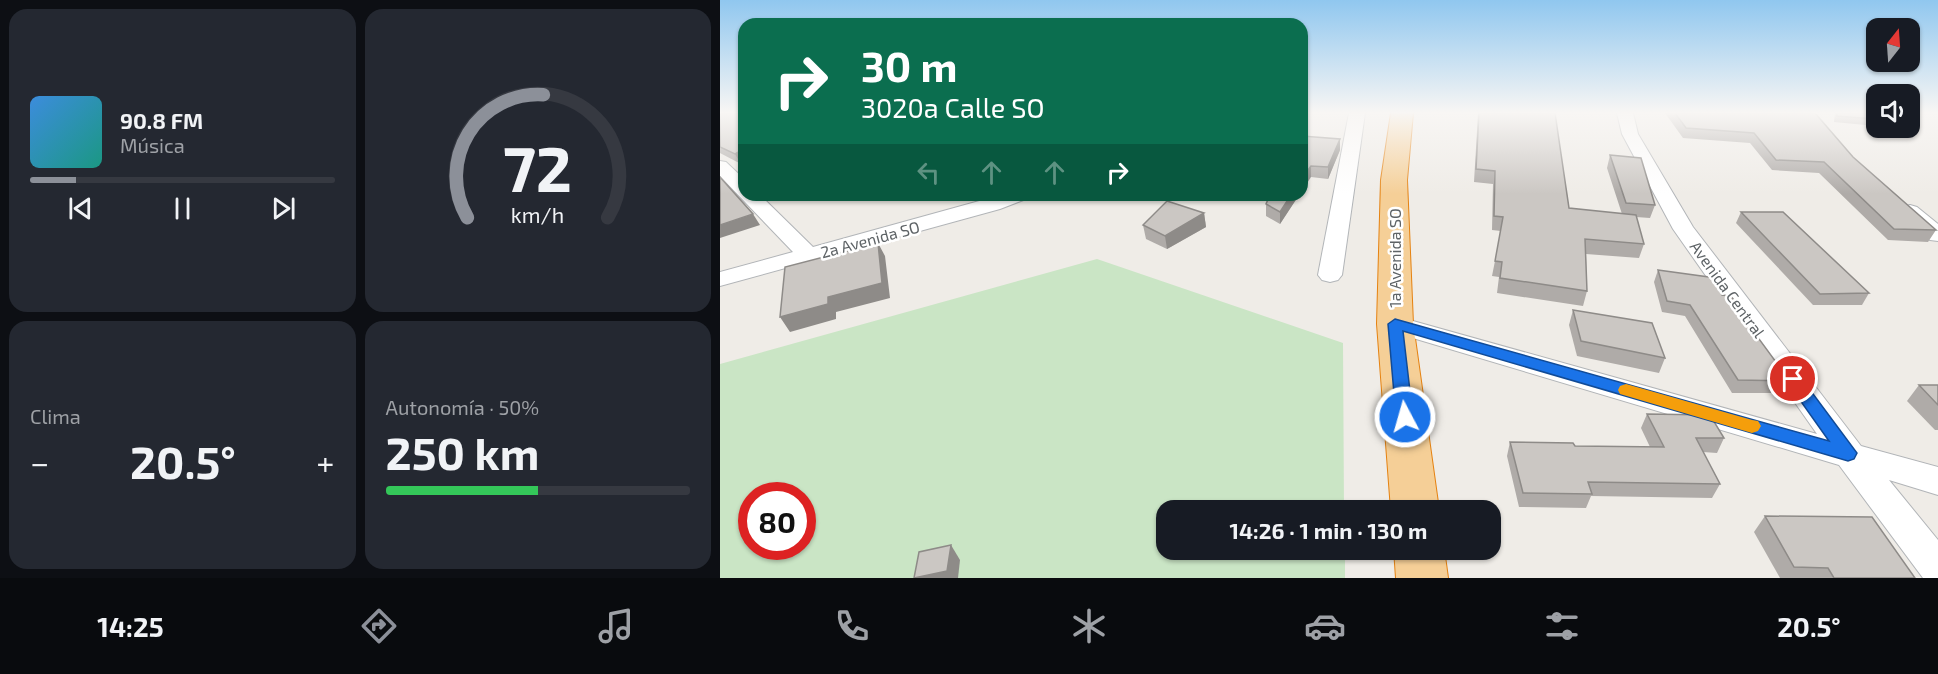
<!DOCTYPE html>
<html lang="es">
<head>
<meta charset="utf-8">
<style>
  body { margin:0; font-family:"Exo 2",sans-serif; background:#242831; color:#f1f3f6; height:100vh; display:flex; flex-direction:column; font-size:22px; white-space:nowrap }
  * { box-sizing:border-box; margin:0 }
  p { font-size:20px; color:#9ea1a6 }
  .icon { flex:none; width:33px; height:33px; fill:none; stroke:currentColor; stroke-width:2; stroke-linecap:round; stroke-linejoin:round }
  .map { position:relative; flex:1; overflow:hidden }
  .side { display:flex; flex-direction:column; gap:9px; padding:9px; background:#0d0f14; width:720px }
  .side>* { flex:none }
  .top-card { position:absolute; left:18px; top:18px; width:570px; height:183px; border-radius:18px; box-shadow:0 2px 4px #0004; background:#0b6e4f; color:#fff; overflow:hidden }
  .needle { width:39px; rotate:17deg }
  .buttons { position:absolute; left:1146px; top:18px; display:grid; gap:12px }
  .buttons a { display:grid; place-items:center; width:54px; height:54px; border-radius:12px; background:#171b24; box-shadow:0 2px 4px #0004; font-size:30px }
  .speed { position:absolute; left:18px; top:482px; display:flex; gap:12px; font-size:30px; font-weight:700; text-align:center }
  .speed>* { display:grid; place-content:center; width:78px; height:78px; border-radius:50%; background:#171b24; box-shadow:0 2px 4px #0004; line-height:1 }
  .speed .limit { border:9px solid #d22; background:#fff; color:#111 }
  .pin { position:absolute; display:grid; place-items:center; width:51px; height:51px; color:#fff; margin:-26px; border:3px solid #fff; border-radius:50%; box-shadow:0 2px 6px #0007 }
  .me { position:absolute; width:66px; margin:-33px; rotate:354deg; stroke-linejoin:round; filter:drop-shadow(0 0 4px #0008) }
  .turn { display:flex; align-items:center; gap:21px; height:126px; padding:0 24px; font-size:27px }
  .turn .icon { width:78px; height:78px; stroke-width:2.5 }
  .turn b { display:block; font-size:42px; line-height:51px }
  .lanes { display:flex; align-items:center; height:57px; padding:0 24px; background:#0003; justify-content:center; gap:30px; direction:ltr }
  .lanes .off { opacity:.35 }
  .big { font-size:45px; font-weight:700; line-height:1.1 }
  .side .tile { flex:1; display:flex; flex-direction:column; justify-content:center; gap:9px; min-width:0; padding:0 21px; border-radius:18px; background:#242831 }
  .side .dial { align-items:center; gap:0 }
  .dial svg { height:156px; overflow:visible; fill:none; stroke:#363941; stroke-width:7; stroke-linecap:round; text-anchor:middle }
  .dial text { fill:#f1f3f6; stroke:none }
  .song { display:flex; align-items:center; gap:18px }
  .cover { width:72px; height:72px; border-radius:9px; background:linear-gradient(135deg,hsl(210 70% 55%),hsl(170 70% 35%)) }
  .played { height:6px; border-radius:3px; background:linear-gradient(90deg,#8c9099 15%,#363941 15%) }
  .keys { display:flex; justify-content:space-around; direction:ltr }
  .heat { display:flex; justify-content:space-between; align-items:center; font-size:33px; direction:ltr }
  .charge { height:9px; border-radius:4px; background:linear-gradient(90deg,#34c759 50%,#363941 0) }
  .side .tiles { flex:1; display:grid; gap:9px; grid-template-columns:repeat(2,1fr) }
  .trip { position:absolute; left:436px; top:500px; width:345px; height:60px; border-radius:18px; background:#171b24; box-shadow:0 2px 4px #0004; font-weight:700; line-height:60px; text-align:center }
  .menu { display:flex; height:96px; justify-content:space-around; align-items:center; background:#090b0e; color:#9ea1a6 }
  .menu .icon { width:42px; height:42px }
  .menu .current { color:#8c9099 }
  .menu b { font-size:27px; color:#f1f3f6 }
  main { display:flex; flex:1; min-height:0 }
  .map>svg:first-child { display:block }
</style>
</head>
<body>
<main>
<section class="side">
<div class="tiles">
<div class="tile">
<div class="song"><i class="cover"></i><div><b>90.8 FM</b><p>Música</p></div></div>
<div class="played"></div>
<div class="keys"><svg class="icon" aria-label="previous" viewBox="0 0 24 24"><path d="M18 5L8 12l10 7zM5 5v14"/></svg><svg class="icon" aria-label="pause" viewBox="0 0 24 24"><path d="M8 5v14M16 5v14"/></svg><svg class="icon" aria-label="next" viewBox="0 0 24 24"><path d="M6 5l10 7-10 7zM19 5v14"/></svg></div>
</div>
<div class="tile dial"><svg viewBox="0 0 100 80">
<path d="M14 69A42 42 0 1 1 86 69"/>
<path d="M14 69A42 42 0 0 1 53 6" stroke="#8c9099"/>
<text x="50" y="56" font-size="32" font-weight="700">72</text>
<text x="50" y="72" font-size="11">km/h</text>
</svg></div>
<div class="tile"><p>Clima</p>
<div class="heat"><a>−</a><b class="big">20.5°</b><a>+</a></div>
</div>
<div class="tile"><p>Autonomía · 50%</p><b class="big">250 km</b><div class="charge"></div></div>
</div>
</section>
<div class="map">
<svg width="1218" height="578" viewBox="0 0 1218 578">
  <rect width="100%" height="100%" fill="#efece7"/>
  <!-- green -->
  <path fill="#cae5c5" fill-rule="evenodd" d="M 377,259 L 623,343 L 624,510 L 447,510 L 447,549 L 625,549 L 625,578 L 0,578 L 0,364 ZM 32,495 L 82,495 L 82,546 L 32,546 Z"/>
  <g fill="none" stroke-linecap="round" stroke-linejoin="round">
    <!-- street casing -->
    <g stroke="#b2b5b8" stroke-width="2">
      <g id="street">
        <path d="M 629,113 L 645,113 L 622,275 L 618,280 L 610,282 L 602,280 L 598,275 Z"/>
        <path d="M 897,113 L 913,113 L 918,134 L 973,227 L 1141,446 L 1218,467 L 1218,495 L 1169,480 L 1218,540 L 1218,578 L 1203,578 L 1119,465 L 666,330 L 662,324 L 666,318 L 675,316 L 1097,434 L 953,229 L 902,134 Z"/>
        <path d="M 0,161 L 6,162 L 24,179 L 24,195 L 40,195 L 93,247 L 281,195 L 309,195 L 306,199 L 280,209 L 0,286 L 0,272 L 73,252 L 0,176 Z"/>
        <path d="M 1190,205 L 1197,207 L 1218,224 L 1218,241 L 1210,240 L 1183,215 L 1180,211 L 1183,207 Z"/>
      </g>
    </g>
    <!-- highway casing -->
    <g stroke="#e58211" stroke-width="2">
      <g id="highway">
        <path d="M 671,113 L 693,113 L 687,180 L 693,324 L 719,510 L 671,510 L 657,324 L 661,180 Z"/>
        <path d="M 674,549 L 724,549 L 728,578 L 676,578 Z"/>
      </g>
    </g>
    <!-- street -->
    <use href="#street" fill="#fff" fill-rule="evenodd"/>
    <!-- highway -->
    <use href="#highway" fill="#f5cf97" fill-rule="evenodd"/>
  </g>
  <!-- wall -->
  <g fill="#afaba8">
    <path d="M 0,113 L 21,164 L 0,153 Z"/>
    <path d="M 758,113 L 835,113 L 849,208 L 902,214 L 887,168 L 890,155 L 935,205 L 930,218 L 916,217 L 924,244 L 919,258 L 866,254 L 867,291 L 863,306 L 777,293 L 779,277 L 772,276 L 781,231 L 772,230 L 773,184 L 754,182 Z"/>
    <path d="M 945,113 L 1095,113 L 1133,157 L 1216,230 L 1208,242 L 1168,240 L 1099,173 L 1052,170 L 1030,143 L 963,138 Z"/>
    <path d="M 1115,113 L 1156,113 L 1156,126 L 1114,122 Z"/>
    <path d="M 582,136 L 620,139 L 620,150 L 608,179 L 591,177 Z"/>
    <path d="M 541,195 L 579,195 L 560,224 L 546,216 L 546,204 L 549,196 Z"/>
    <path d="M 1021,212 L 1149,293 L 1142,305 L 1093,305 L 1016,223 Z"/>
    <path d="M 484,213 L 486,227 L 447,249 L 426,239 L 423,225 Z"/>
    <path d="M 938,270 L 1002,295 L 1028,324 L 1070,381 L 1063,393 L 1012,393 L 965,316 L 942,312 L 934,282 Z"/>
    <path d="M 853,310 L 945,358 L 939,373 L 857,356 L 849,325 Z"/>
    <path d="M 1199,385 L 1218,385 L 1218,430 L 1215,430 L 1187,401 Z"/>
    <path d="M 927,414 L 1004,438 L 997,453 L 983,452 L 1000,484 L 992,498 L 871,496 L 866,508 L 799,507 L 787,456 L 790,442 L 855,446 L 930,447 L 921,428 Z"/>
    <path d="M 1045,516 L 1195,578 L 1060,578 L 1034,532 Z"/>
  </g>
  <!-- shaded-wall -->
  <g fill="#8e8b88">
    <path d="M 620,139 L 620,150 L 608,179 L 608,167 Z"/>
    <path d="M 24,149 L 24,162 L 21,164 L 15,154 Z"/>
    <path d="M 591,166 L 591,177 L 582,191 L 582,178 Z"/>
    <path d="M 571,195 L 579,195 L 560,224 L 560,212 Z"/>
    <path d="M 484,213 L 486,227 L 447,249 L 445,236 Z"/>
    <path d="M 33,214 L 40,225 L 0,238 L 0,225 Z"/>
    <path d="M 158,243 L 165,256 L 170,298 L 116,312 L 116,319 L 70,332 L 60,317 L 108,297 Z"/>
    <path d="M 231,545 L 240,560 L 238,578 L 196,578 Z"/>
  </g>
  <!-- building -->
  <g fill="#cbc7c3" stroke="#8e8b88" stroke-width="1.5">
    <path d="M 0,113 L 24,113 L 24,149 L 15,154 L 0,147 Z"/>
    <path d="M 759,113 L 835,113 L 849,208 L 916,215 L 924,244 L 865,239 L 867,291 L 780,278 L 782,262 L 775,261 L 783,217 L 774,216 L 775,171 L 756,169 Z"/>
    <path d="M 955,113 L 1095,113 L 1133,157 L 1216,230 L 1174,229 L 1104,162 L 1056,160 L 1034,133 L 966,128 Z"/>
    <path d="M 1117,113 L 1156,113 L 1156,119 L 1117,116 Z"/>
    <path d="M 582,136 L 620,139 L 608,167 L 591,166 L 582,178 Z"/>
    <path d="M 890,155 L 921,158 L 935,205 L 906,203 Z"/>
    <path d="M 0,177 L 33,214 L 0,225 Z"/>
    <path d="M 550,195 L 571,195 L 560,212 L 546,204 Z"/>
    <path d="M 447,201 L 484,213 L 445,236 L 423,225 Z"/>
    <path d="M 1021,212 L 1063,212 L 1149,293 L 1100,294 Z"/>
    <path d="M 158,243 L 162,283 L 108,297 L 108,304 L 60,317 L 65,267 Z"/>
    <path d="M 938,270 L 996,278 L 1002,295 L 1011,296 L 1025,316 L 1028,324 L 1070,381 L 1018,380 L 970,305 L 947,301 Z"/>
    <path d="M 853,310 L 932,323 L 945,358 L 861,341 Z"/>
    <path d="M 1199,385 L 1218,385 L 1218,405 Z"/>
    <path d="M 927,414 L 990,415 L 1004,438 L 976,438 L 1000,484 L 868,482 L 872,494 L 803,493 L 790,442 L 853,443 L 855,446 L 944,447 Z"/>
    <path d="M 1045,516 L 1152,517 L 1195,578 L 1114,578 L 1108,568 L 1074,567 Z"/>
    <path d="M 231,545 L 227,571 L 194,578 L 199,552 Z"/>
  </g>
  <!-- sky -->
  <linearGradient id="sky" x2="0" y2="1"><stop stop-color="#90c7ef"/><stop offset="0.58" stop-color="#f8f6f4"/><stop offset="1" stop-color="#f8f6f4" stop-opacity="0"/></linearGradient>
  <rect width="1218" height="194" fill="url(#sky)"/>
  <!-- route -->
  <path fill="#1a73e8" stroke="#114b97" stroke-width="1.5" d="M 675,319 L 1109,441 L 1065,379 L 1067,375 L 1079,375 L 1137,453 L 1134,459 L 1128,461 L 683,331 L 693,417 L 691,421 L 685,423 L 679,421 L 676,417 L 668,324 Z"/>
  <!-- slow -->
  <path fill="#f59e0b" d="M 906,384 L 1032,420 L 1038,421 L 1041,426 L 1038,431 L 1032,433 L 900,394 L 898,390 L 900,386 Z"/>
  <g text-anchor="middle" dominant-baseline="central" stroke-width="5" stroke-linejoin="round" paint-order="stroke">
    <!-- street labels -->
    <g font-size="16" fill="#5e6366" stroke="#fff">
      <text transform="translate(150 239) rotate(-15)">2a Avenida SO</text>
      <text transform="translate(674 258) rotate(-90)">1a Avenida SO</text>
      <text transform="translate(1008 289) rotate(54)">Avenida Central</text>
    </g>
  </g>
</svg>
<div class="buttons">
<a><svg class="needle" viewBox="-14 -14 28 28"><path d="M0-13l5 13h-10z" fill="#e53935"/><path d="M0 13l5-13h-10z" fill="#9ea1a6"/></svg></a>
<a><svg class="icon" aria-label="sound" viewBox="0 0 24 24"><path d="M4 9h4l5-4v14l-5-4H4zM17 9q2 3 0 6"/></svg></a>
</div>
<div class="speed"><div class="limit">80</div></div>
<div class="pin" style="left:1073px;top:379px;background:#d93025"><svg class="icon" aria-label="arrive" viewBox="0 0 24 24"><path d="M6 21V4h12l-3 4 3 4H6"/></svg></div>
<svg class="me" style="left:685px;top:417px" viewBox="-20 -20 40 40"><circle r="17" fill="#1a73e8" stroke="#fff" stroke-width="3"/><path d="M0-11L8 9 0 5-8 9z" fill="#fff"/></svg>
<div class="trip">14:26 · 1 min · 130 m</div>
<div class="top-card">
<div class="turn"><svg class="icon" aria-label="right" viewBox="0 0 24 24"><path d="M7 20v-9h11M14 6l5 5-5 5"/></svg><div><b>30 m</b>3020a Calle SO</div></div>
<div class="lanes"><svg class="icon off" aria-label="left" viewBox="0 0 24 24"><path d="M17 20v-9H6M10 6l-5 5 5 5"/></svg><svg class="icon off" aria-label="ahead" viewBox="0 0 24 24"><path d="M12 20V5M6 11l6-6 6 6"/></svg><svg class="icon off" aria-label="ahead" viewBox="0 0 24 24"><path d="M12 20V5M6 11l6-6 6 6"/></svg><svg class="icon" aria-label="right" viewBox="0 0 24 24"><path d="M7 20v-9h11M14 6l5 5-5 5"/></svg></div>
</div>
</div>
</main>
<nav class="menu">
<b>14:25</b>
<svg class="icon current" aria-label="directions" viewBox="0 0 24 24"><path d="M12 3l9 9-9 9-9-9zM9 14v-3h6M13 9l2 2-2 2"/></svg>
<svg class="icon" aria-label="music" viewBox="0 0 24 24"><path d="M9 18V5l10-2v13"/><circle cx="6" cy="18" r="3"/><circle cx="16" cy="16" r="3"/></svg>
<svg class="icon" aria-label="phone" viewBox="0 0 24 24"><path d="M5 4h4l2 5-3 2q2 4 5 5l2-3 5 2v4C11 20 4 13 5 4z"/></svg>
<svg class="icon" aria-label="climate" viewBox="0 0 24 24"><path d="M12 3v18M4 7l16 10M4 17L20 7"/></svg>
<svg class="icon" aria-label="car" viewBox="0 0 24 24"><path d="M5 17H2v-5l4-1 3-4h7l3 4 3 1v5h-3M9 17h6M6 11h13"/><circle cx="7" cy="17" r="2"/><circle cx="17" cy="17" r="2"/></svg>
<svg class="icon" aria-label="filters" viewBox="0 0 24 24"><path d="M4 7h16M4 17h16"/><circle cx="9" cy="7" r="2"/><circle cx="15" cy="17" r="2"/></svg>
<b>20.5°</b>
</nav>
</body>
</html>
